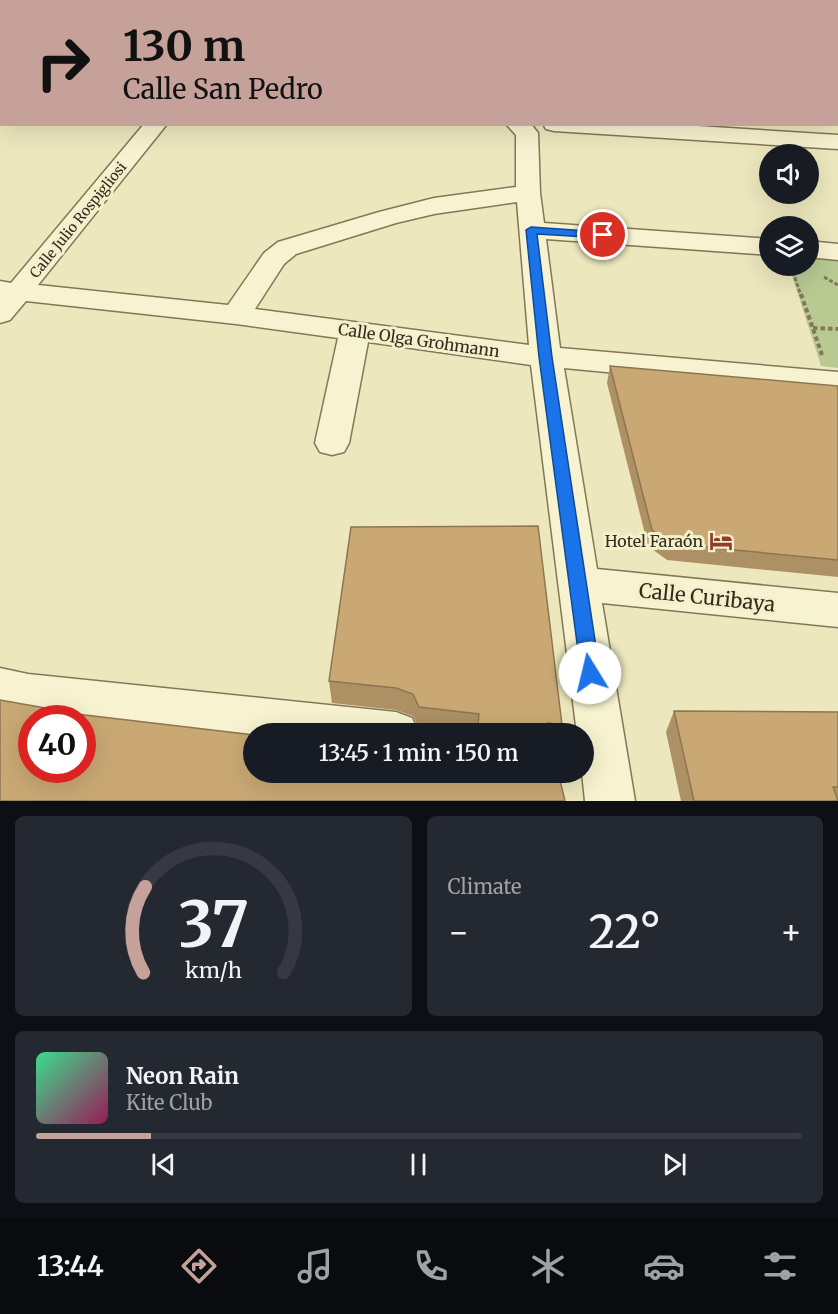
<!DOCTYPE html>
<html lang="en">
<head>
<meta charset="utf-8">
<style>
  body { margin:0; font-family:Merriweather,serif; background:#242831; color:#f1f3f6; height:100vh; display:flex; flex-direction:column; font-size:22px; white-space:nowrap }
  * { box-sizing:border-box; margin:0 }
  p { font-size:20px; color:#9ea1a6 }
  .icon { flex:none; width:33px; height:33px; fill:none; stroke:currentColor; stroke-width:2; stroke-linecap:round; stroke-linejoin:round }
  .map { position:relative; height:801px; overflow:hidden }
  .details { display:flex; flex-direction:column; gap:15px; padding:15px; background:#0d0f14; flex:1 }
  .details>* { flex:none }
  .hud { position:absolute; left:0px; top:0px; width:838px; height:126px; box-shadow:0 6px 24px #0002; background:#c5a19a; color:#111; overflow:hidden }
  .buttons { position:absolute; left:759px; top:144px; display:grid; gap:12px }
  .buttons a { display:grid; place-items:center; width:60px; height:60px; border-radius:50%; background:#171b24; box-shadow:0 6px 24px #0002; font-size:30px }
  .speed { position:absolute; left:18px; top:705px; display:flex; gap:12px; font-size:30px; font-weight:700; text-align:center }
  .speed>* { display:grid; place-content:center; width:78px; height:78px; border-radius:50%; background:#171b24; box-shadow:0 6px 24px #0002; line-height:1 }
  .speed .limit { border:9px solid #d22; background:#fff; color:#111 }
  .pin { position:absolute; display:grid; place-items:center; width:51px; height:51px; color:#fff; margin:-26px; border:3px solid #fff; border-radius:50%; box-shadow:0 2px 6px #0007 }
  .me { position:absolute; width:66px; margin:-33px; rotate:351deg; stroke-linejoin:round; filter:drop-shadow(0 0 4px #0008) }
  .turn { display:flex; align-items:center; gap:21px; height:126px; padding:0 24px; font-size:27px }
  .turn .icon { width:78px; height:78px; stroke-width:2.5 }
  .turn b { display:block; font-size:42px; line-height:51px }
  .big { font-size:45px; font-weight:600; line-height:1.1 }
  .details .card { flex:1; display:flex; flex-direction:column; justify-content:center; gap:9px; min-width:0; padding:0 21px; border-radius:9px; background:#242831 }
  .details .dial { align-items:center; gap:0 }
  .dial svg { height:156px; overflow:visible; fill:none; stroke:#363941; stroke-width:7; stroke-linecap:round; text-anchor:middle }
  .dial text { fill:#f1f3f6; stroke:none }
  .song { display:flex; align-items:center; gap:18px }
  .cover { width:72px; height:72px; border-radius:9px; background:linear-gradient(135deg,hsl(150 70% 55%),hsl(330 70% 35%)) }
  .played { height:6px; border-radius:3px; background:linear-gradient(90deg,#c5a19a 15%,#363941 15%) }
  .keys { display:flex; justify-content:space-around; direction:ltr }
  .heat { display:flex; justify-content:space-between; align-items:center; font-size:33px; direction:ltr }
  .details .tiles { flex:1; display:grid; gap:15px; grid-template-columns:1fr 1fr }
  .card:last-child { grid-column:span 2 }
  .trip { position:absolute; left:243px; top:723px; width:351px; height:60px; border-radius:30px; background:#171b24; box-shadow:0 6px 24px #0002; font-weight:600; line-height:60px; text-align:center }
  .tabs { display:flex; height:96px; justify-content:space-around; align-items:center; background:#090b0e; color:#9ea1a6 }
  .tabs .icon { width:42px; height:42px }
  .tabs .current { color:#c5a19a }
  .tabs b { font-size:27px; color:#f1f3f6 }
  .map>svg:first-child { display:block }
</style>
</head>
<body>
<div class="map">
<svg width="838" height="801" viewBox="0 0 838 801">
  <rect width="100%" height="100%" fill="#ece7bd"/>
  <!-- green -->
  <g fill="#b8c992">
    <path d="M 92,0 L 490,0 L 490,2 Z"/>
    <path d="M 809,258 L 838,260 L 838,368 L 821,366 L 789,266 L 808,266 Z"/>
  </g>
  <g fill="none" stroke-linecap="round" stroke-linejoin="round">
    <!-- minor casing -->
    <g stroke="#837757" stroke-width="3">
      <g id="minor">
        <path d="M 38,0 L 81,0 L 82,2 L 39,2 Z"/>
        <path d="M 500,0 L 538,0 L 538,1 L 501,2 Z"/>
        <path d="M 2,46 L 2,59 L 0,60 L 0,47 Z"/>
        <rect x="0" y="86" width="2" height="12"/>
        <path d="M 144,124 L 167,124 L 38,285 L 228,305 L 264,253 L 278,242 L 379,212 L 434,198 L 516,187 L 516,135 L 506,124 L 531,124 L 538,133 L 540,193 L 544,223 L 770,239 L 770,255 L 546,239 L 560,348 L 838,372 L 838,394 L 564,368 L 597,569 L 838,593 L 838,627 L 602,603 L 635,801 L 585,801 L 582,772 L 584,734 L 577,734 L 531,365 L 368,342 L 349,443 L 344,452 L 332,455 L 320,452 L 315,443 L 338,338 L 236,324 L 26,301 L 10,320 L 0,323 L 0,281 L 11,283 ZM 517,202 L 529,345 L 255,309 L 284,264 L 296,254 L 396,223 L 434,214 Z"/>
        <path d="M 543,124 L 666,124 L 838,135 L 838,149 L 554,131 L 546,129 Z"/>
        <path d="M 808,241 L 838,244 L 838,260 L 808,257 Z"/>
        <path d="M 0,668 L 28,674 L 396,712 L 412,718 L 419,734 L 254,734 L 254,740 L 82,721 L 82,718 L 28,714 L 0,708 Z"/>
      </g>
    </g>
    <!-- path-far1 -->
    <g stroke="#837757" stroke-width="3" stroke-dasharray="4 2" stroke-linecap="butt">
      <path d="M 791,266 L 801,296"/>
      <path d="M 824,277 L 838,285"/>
    </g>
    <!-- path -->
    <g stroke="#837757" stroke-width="4" stroke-dasharray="4.5 3" stroke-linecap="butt">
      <path d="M 801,294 L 822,355"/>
      <path d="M 813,328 L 838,329"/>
    </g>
    <!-- minor -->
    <use href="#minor" fill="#f7f3d0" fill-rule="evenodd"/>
  </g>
  <!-- wall -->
  <g fill="#ad9064">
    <path d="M 651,0 L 838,0 L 838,26 L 837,26 L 837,2 L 651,2 Z"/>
    <path d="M 610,366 L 838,386 L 838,577 L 667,560 L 648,546 L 607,383 Z"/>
    <path d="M 351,527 L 562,725 L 560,734 L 457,734 L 419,729 L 413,716 L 396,710 L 332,703 L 329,681 Z"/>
    <path d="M 674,711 L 838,712 L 838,801 L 681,801 L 666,732 Z"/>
  </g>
  <!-- building -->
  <g fill="#c9a874" stroke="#8d7651" stroke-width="1.5" fill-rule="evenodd">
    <path d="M 656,0 L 838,0 L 838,9 L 837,9 L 837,2 L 657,2 Z"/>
    <path d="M 610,366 L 838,386 L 838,560 L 672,544 L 652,530 Z"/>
    <path d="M 538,526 L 562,725 L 548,723 L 550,734 L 477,734 L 479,714 L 419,707 L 413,694 L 396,688 L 329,681 L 351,527 Z"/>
    <path d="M 0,700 L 85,715 L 254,735 L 254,772 L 558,772 L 565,801 L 0,801 ZM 32,718 L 82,718 L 82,770 L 32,770 Z"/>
    <path d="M 674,711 L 838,712 L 838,787 L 833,787 L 838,801 L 694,801 Z"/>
  </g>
  <!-- route -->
  <path fill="#1a73e8" stroke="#114b97" stroke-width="1.5" d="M 531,227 L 603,232 L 608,235 L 603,238 L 537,234 L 552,357 L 600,673 L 597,678 L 590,681 L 584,678 L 581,673 L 539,357 L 526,230 Z"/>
  <!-- icons -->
  <defs>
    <g id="hotel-bare" transform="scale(1.8)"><path d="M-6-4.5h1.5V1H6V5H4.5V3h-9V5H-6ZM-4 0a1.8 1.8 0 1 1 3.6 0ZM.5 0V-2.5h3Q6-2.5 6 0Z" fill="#903c29" stroke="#f4f0cc" stroke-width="2.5" paint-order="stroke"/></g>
  </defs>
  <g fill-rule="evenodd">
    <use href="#hotel-bare" x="721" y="541"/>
  </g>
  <g text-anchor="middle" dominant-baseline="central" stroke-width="6" stroke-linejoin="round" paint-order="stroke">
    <!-- far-street labels -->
    <g font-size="14" fill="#332b1b" stroke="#f4f0cc">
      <text transform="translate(78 220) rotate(-51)">Calle Julio Rospigliosi</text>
    </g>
    <!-- street labels -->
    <g font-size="16" fill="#332b1b" stroke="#f4f0cc">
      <text transform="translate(419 340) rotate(8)">Calle Olga Grohmann</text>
    </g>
    <!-- poi labels -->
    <g font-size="16" fill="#332b1b" stroke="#f4f0cc" text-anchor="end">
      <text x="703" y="541">Hotel Faraón</text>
    </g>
    <!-- near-street labels -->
    <g font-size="20" fill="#332b1b" stroke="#f4f0cc">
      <text transform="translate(707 597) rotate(6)">Calle Curibaya</text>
    </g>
  </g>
</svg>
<div class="buttons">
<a><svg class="icon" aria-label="sound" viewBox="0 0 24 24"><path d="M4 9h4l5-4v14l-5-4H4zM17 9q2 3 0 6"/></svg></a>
<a><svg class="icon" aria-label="layers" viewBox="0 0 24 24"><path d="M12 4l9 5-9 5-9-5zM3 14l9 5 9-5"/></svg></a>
</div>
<div class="speed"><div class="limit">40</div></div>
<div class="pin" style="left:603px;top:235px;background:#d93025"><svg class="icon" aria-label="arrive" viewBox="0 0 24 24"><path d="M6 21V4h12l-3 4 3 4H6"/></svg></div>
<svg class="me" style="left:590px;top:673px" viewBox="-20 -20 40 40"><circle r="19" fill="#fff"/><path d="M0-13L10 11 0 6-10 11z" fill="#1a73e8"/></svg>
<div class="trip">13:45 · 1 min · 150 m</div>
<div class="hud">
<div class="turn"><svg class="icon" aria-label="right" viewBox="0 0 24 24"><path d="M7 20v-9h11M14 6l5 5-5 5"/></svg><div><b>130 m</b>Calle San Pedro</div></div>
</div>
</div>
<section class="details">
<div class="tiles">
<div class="card dial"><svg viewBox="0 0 100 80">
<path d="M14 69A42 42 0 1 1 86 69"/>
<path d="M14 69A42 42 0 0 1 15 25" stroke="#c5a19a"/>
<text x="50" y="56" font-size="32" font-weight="700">37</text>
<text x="50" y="72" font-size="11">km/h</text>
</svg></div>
<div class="card"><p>Climate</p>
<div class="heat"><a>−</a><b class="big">22°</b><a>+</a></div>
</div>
<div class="card">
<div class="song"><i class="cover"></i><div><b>Neon Rain</b><p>Kite Club</p></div></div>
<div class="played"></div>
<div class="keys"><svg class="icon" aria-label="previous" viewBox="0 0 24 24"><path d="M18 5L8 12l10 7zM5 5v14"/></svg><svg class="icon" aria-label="pause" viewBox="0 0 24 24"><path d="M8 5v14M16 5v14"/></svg><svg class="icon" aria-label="next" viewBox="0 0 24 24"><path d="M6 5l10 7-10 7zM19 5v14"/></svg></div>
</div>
</div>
</section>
<nav class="tabs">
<b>13:44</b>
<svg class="icon current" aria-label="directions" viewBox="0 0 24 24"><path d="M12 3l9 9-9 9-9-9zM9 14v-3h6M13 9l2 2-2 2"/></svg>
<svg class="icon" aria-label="music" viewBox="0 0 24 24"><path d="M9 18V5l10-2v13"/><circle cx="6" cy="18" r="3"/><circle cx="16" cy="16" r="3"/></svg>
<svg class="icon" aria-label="phone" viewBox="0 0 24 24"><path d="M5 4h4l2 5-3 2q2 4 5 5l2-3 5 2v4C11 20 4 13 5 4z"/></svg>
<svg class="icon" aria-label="climate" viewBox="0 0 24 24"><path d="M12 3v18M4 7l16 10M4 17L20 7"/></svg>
<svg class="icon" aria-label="car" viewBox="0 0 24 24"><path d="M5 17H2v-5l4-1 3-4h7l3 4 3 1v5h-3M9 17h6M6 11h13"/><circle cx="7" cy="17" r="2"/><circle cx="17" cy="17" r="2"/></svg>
<svg class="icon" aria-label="filters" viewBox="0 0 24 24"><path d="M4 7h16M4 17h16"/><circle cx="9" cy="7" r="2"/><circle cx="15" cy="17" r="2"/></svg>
</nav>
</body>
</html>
